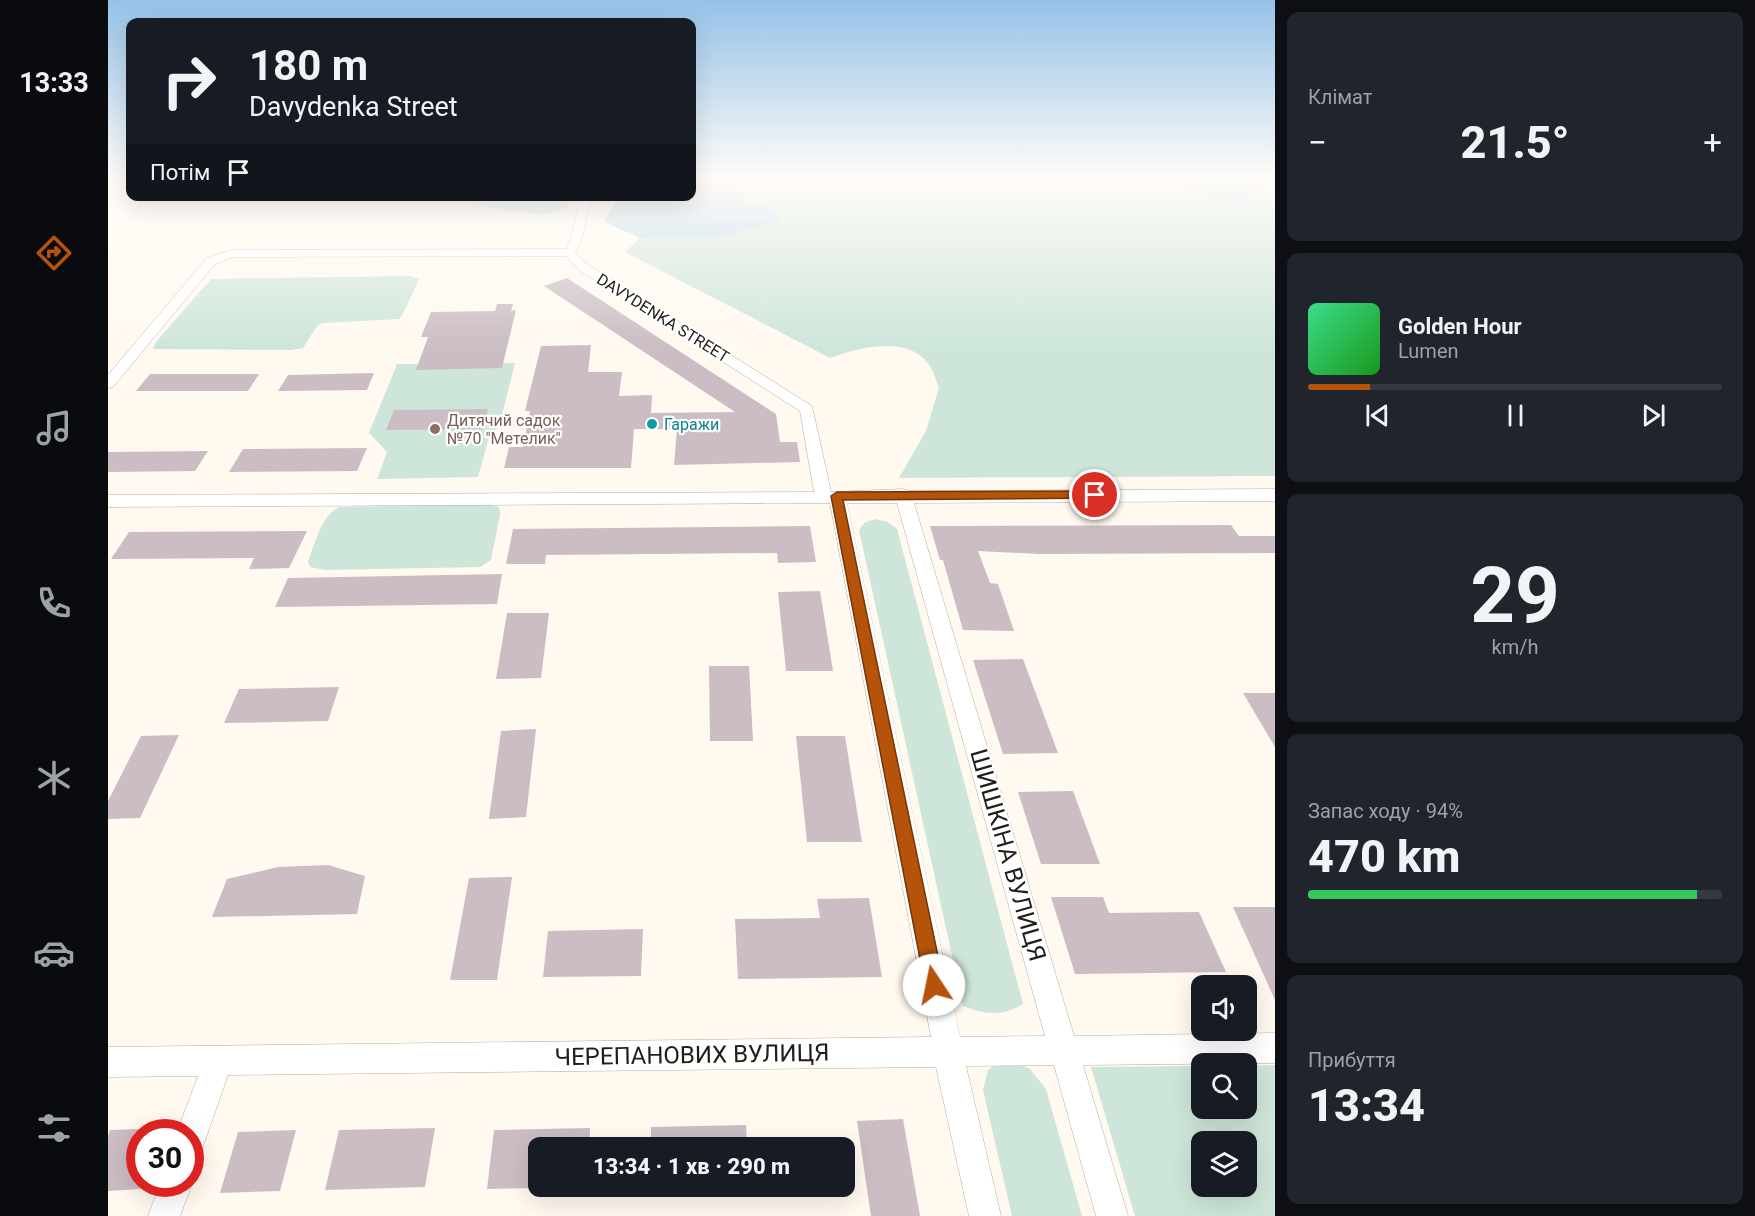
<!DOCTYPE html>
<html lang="uk">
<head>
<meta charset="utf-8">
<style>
  body { margin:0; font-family:Roboto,sans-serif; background:#20242c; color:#f1f3f6; height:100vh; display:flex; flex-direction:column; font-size:22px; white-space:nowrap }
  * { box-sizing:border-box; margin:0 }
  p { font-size:20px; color:#9ea1a6 }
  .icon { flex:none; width:33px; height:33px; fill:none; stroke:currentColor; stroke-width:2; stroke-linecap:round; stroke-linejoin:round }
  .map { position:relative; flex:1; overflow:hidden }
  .sheet { display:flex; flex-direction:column; gap:12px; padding:12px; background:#0d0f14; width:480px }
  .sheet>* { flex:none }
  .banner { position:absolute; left:18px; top:18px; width:570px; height:183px; border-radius:12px; box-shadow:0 6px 24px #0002; background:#171b24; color:#f1f3f6; overflow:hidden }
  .buttons { position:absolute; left:1083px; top:975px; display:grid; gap:12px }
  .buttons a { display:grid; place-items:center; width:66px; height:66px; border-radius:12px; background:#171b24; box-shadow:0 6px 24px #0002; font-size:30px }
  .speed { position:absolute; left:18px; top:1119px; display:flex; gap:12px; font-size:30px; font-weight:700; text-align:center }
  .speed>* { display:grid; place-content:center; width:78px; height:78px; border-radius:50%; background:#171b24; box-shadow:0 6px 24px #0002; line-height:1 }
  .speed .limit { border:9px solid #d22; background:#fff; color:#111 }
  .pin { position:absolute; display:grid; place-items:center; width:51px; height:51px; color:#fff; margin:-26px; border:3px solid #fff; border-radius:50%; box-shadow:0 2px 6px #0007 }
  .me { position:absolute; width:66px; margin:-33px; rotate:349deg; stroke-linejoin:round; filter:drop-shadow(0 0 4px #0008) }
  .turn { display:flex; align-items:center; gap:21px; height:126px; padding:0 24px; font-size:27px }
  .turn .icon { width:78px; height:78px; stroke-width:2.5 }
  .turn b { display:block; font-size:42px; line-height:51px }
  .then { display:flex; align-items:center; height:57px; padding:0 24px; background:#0003; gap:12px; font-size:22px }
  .big { font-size:45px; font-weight:800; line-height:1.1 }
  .sheet .widget { flex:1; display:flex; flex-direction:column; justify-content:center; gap:9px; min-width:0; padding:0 21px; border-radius:12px; background:#20242c }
  .sheet .dial { align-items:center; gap:0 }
  .dial b { font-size:78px; line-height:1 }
  .song { display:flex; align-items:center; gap:18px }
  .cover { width:72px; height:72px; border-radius:9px; background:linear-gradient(135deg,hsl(150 70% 55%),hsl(120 70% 35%)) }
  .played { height:6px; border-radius:3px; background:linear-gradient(90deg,#b45309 15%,#363941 15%) }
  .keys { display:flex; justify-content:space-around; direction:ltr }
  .heat { display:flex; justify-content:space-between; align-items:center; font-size:33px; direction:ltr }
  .charge { height:9px; border-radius:4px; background:linear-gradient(90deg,#34c759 94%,#363941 0) }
  .trip { position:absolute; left:420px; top:1137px; width:327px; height:60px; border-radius:12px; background:#171b24; box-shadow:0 6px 24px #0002; font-weight:800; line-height:60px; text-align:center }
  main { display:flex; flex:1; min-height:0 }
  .tab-bar { display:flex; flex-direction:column; width:108px; justify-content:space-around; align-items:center; background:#090b0e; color:#9ea1a6 }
  .tab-bar .icon { width:42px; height:42px }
  .tab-bar .current { color:#b45309 }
  .tab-bar b { font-size:27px; color:#f1f3f6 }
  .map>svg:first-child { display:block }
</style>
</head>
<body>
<main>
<nav class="tab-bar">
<b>13:33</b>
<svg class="icon current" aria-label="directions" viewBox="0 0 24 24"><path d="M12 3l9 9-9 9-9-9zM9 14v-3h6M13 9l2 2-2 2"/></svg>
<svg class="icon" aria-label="music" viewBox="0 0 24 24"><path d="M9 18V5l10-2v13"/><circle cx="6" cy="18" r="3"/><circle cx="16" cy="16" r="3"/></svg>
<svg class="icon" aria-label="phone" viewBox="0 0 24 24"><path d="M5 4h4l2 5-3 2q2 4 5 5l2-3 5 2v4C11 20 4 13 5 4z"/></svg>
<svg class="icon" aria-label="climate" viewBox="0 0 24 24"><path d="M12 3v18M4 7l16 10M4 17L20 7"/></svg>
<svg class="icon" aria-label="car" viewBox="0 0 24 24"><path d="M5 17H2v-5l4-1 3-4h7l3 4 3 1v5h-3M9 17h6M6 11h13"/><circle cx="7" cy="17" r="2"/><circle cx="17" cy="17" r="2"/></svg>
<svg class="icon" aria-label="filters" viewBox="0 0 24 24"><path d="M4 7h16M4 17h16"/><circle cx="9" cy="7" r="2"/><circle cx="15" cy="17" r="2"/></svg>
</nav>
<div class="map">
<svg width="1167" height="1216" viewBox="0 0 1167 1216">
  <rect width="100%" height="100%" fill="#fff9f0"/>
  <!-- green -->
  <g fill="#cee6da" fill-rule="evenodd">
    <path d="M 632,178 L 1063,178 L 1083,188 L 1147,198 L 1138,191 L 1167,184 L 1167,476 L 791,478 L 818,431 L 831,388 C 828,380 825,369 819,362 C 797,335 749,348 722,358 L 517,252 L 532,238 L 615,237 L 673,221 L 662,205 L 641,204 L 623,186 L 608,182 Z"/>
    <path d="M 337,197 L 463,197 C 458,233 359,200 337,197 Z"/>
    <path d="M 302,276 L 311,279 L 295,314 L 291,319 L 214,323 L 209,326 L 195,348 L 183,350 L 45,349 L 48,342 L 103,279 Z"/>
    <path d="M 407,363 L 391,427 L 382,434 L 370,477 L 269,479 L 279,452 L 261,433 L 289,364 Z"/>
    <path d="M 379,504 L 391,507 L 392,515 L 383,560 L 372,567 L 217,570 L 202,567 L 200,561 C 207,544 214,513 232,507 Z"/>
    <path d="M 767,519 L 780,522 L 789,529 L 915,1004 C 894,1017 878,1015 855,1006 L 751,530 L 756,523 Z"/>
    <path d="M 888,1064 L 911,1064 L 922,1069 L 938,1089 L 974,1216 L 904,1216 L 875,1090 L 880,1070 Z"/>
    <path d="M 1167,1065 L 1167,1216 L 1027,1216 L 983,1067 L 1093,1066 L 1094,1108 L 1138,1108 L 1139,1066 ZM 1094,1142 L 1138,1142 L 1138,1186 L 1094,1186 Z"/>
  </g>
  <!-- water -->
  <g fill="#b9d7e9">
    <path d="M 1063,178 L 1167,178 L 1167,184 L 1139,191 L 1151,205 C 1118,207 1091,193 1063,178 Z"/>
    <path d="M 584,181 L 608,182 L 623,186 L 641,204 L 662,205 L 673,221 L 615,237 L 532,238 L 497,222 L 509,197 L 584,196 Z"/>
  </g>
  <!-- building -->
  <g fill="#cbbdc3">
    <path d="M 459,278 L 668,414 L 672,442 L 689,442 L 692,462 L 566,465 L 569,429 L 526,429 L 523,468 L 396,468 L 401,447 L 415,447 L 422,411 L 417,411 L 433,346 L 483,345 L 480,372 L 514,372 L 511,396 L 544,395 L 543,413 L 627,412 L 436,286 Z"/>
    <path d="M 389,304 L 405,304 L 403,311 L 408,310 L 394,368 L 308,370 L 320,337 L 313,337 L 323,312 L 387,311 Z"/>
    <path d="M 266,373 L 259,390 L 170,391 L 180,375 Z"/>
    <path d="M 42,374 L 151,374 L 140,391 L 28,391 Z"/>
    <path d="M 380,409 L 375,429 L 278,430 L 286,410 Z"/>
    <path d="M 259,448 L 249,471 L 121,472 L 135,449 Z"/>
    <path d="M 100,451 L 87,471 L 0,472 L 0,452 Z"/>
    <path d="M 1123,525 L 1131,536 L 1167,536 L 1167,553 L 931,554 L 870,551 L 882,583 L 890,584 L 906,631 L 855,630 L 835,560 L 832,560 L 822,526 Z"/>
    <path d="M 702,526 L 708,562 L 670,563 L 669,553 L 438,555 L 437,564 L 398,564 L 405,529 Z"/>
    <path d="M 199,531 L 181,568 L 141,569 L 146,558 L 3,559 L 21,532 Z"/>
    <path d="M 394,574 L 389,604 L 167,607 L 180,578 Z"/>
    <path d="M 712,591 L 725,671 L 678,671 L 670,592 Z"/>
    <path d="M 399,613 L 441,613 L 433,678 L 388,679 Z"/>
    <path d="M 915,659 L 950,753 L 895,754 L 865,660 Z"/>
    <path d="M 601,666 L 641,666 L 645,741 L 602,741 Z"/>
    <path d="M 231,687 L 220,721 L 116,723 L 131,689 Z"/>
    <path d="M 1135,693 L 1167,693 L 1167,747 Z"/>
    <path d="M 428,729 L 418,817 L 381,819 L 393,731 Z"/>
    <path d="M 71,735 L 32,818 L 0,819 L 0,801 L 33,736 Z"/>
    <path d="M 688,736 L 737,736 L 754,842 L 699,842 Z"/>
    <path d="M 965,791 L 992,864 L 933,864 L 910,792 Z"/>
    <path d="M 220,865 L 257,876 L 249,914 L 104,917 L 119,879 L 170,867 Z"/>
    <path d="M 404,877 L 389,980 L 342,980 L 361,878 Z"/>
    <path d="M 943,897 L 995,897 L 1001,913 L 1091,912 L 1118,972 L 967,974 Z"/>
    <path d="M 761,898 L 774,977 L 630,979 L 627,919 L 712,918 L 709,899 Z"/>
    <path d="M 1125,907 L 1167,907 L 1167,1000 Z"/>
    <path d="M 535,929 L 533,976 L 435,977 L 440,931 Z"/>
    <path d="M 795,1119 L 812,1216 L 763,1216 L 749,1121 Z"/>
    <path d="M 638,1125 L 639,1148 L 543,1148 L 543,1127 Z"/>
    <path d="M 327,1128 L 317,1187 L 217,1190 L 231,1130 Z"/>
    <path d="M 482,1128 L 481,1148 L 430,1148 L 430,1188 L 379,1189 L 386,1130 Z"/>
    <path d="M 32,1129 L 32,1189 L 0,1191 L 0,1136 L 2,1130 Z"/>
    <path d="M 188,1130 L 172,1191 L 112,1193 L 130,1132 Z"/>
  </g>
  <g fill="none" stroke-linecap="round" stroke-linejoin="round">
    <!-- street casing -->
    <g stroke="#b4aca2" stroke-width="1">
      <g id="street">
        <path d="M 475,196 L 486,196 C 475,214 479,235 467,252 L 479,264 L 704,406 L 723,492 L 795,489 L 801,491 L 1167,489 L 1167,501 L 806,503 L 966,1036 L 1167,1033 L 1167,1063 L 975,1065 L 1020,1216 L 988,1216 L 946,1065 L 858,1066 L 893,1216 L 861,1216 L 828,1067 L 120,1075 L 93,1152 L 82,1156 L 82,1132 L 69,1132 L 90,1076 L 0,1077 L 0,1047 L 823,1037 L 722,503 L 0,507 L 0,495 L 706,492 L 692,411 L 471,270 L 458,256 L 125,257 L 107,264 L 5,387 L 0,388 L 0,375 L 99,258 L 124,250 L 458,249 C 468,233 465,213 475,196 ZM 739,503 L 789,503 L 937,1036 L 852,1037 Z"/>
        <path d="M 82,1180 L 84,1184 L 72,1216 L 40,1216 L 52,1184 L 82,1184 Z"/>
      </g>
    </g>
    <!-- street -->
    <use href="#street" fill="#fff" fill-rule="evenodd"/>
  </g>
  <!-- sky -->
  <linearGradient id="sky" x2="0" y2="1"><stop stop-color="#95c2e8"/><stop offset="0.51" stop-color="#fffcf8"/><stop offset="1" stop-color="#fffcf8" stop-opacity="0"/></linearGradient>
  <rect width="1167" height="348" fill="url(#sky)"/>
  <!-- route -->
  <path fill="#b45309" stroke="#753606" stroke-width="1.5" d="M 987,491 L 993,495 L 991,498 L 735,500 L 836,985 L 833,992 L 826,995 L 819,992 L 817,985 L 723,496 L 729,492 Z"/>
  <!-- markers -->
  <circle fill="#0f9aa8" stroke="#fff" stroke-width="2" cx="544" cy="424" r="6"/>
  <circle fill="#8d6e63" stroke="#fff" stroke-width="2" cx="327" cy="429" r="6"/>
  <g text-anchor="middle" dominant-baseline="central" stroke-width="4.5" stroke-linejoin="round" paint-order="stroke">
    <!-- far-street labels -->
    <g font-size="16" fill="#211e1a" stroke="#fff">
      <text transform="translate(555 318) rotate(32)">DAVYDENKA STREET</text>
    </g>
    <!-- far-education labels -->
    <g font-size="16" fill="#785e54" stroke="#fff" text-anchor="start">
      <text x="339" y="420">Дитячий садок<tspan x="339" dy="18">№70 "Метелик"</tspan></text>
    </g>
    <!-- far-culture labels -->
    <g font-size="16" fill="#0d838f" stroke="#fff" text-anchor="start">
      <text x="556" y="424">Гаражи</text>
    </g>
    <!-- near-street labels -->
    <g font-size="24" fill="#211e1a" stroke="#fff">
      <text transform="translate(900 855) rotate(74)">ШИШКIНА ВУЛИЦЯ</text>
      <text transform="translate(584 1055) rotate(-1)">ЧЕРЕПАНОВИХ ВУЛИЦЯ</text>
    </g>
  </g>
</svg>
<div class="buttons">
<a><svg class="icon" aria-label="sound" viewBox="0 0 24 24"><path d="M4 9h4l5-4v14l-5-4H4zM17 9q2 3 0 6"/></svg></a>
<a><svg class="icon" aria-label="search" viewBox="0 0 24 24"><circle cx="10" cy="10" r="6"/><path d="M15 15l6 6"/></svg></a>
<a><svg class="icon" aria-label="layers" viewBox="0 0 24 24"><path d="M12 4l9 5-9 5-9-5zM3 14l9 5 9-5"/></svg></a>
</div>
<div class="speed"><div class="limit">30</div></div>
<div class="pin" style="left:987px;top:495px;background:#d93025"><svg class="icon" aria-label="arrive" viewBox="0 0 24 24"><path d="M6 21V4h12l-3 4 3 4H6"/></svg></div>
<svg class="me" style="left:826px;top:985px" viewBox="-20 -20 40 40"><circle r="19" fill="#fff"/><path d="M0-13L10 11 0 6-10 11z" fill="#b45309"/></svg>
<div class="trip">13:34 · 1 хв · 290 m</div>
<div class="banner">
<div class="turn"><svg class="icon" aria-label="right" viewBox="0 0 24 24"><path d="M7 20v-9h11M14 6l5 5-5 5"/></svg><div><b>180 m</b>Davydenka Street</div></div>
<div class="then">Потім<svg class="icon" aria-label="arrive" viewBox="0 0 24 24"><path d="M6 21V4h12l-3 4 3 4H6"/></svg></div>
</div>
</div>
<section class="sheet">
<div class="widget"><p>Клімат</p>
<div class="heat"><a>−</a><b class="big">21.5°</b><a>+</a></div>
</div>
<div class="widget">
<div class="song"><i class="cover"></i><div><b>Golden Hour</b><p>Lumen</p></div></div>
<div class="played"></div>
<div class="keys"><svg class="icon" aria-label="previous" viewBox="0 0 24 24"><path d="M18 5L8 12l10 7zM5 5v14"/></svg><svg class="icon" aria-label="pause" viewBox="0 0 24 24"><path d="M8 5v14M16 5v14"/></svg><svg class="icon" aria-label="next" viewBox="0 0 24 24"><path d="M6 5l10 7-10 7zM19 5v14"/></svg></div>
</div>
<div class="widget dial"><b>29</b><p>km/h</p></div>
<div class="widget"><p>Запас ходу · 94%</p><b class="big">470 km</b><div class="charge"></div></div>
<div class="widget"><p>Прибуття</p><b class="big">13:34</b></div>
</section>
</main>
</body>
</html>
